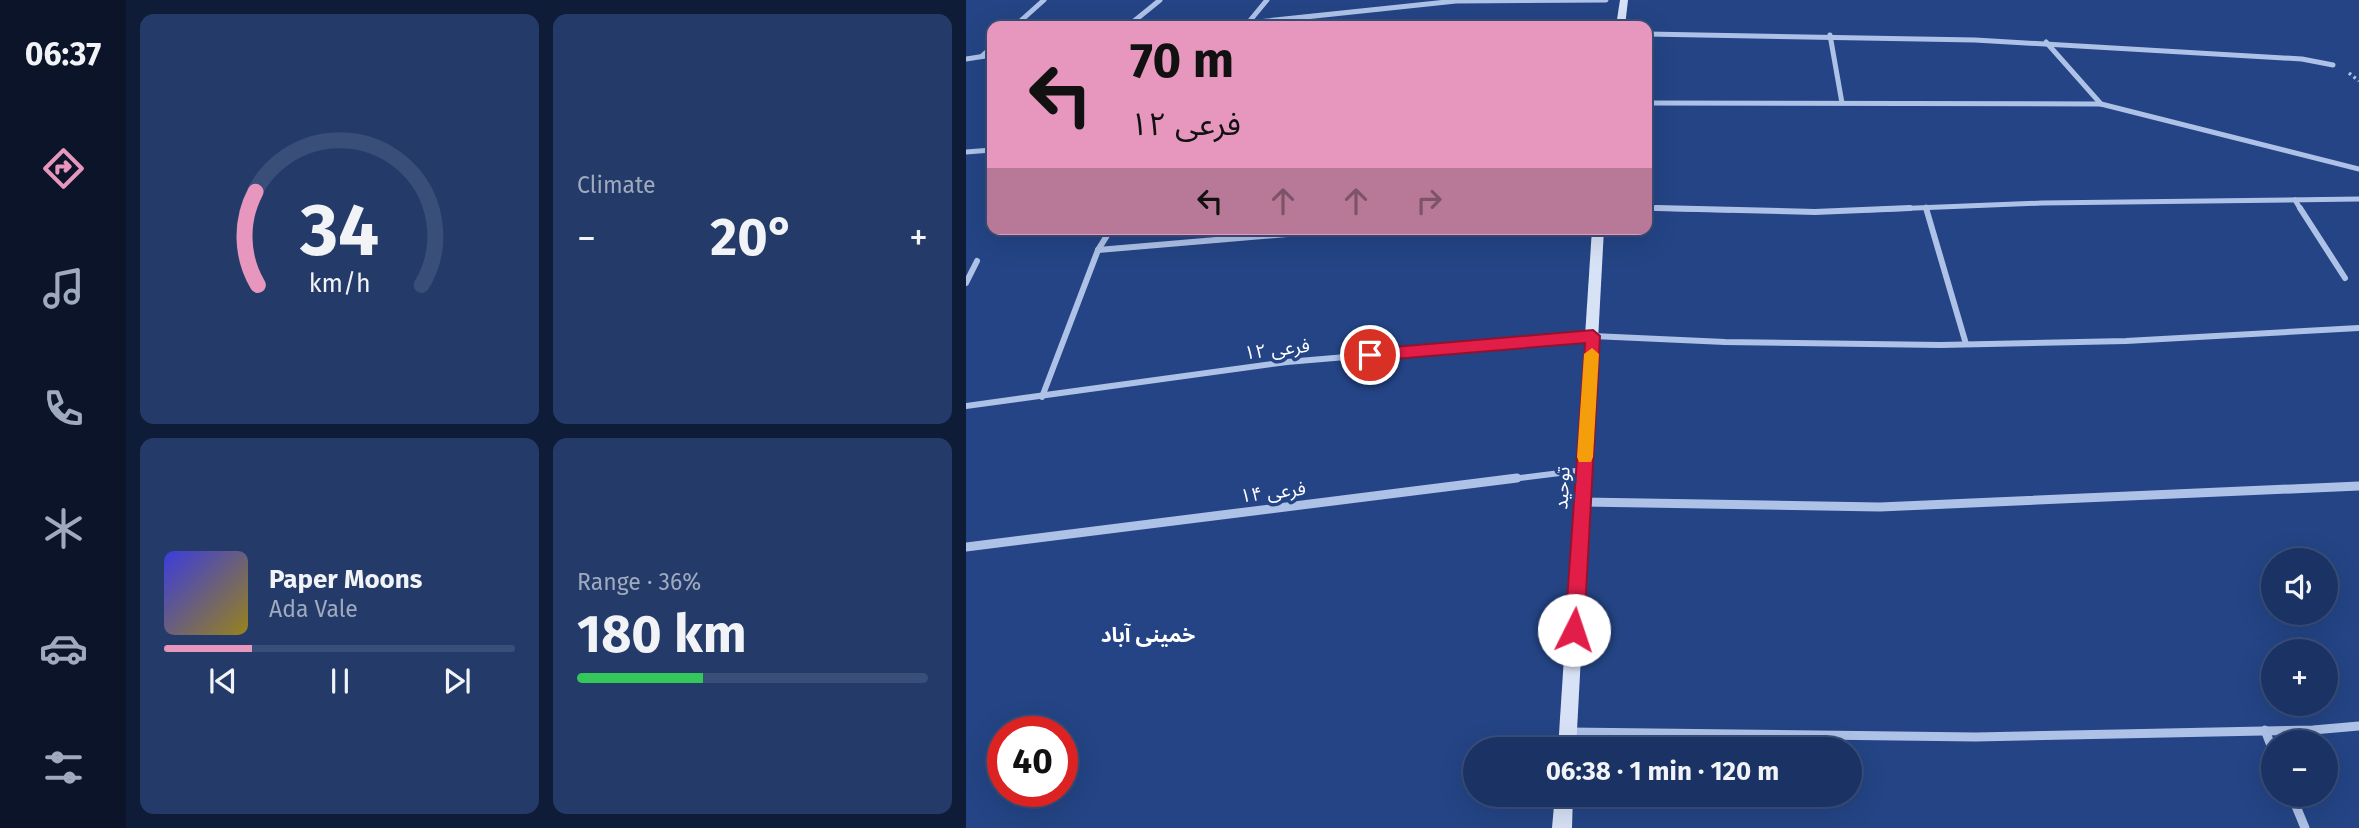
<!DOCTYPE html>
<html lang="en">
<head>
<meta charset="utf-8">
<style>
  body { margin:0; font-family:"Fira Sans","Noto Sans Arabic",sans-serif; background:#243b6a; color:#f1f3f6; height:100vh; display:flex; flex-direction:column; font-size:26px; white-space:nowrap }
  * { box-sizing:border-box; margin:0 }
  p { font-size:23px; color:#a0aabf }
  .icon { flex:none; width:38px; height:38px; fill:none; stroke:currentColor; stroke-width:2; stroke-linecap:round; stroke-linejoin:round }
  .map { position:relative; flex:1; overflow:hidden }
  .side { display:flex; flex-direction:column; gap:14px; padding:14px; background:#0f1c37; width:840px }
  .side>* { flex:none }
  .banner { position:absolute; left:21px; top:21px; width:665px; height:214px; border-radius:14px; box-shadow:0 7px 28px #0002,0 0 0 2px #394e78; background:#e797bd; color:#111; overflow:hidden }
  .fabs { position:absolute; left:1295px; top:548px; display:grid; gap:14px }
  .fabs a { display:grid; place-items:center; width:77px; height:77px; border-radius:50%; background:#1b3364; box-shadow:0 7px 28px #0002,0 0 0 2px #394e78; font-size:35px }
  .speed { position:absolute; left:21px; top:716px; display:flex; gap:14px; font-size:35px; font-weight:700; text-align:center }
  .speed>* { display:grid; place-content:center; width:91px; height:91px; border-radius:50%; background:#1b3364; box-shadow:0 7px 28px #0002,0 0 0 2px #394e78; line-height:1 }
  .speed .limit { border:10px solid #d22; background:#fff; color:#111 }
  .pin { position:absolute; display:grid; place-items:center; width:60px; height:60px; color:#fff; margin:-30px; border:4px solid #fff; border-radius:50%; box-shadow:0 2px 7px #0007 }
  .me { position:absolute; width:77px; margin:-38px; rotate:4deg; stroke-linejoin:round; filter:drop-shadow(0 0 5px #0008) }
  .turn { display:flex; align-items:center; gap:24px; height:147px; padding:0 28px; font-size:32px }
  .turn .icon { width:91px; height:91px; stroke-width:2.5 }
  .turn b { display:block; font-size:49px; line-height:60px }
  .lanes { display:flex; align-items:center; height:66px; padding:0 28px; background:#0003; justify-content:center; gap:35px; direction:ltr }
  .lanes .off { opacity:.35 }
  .big { font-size:52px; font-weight:700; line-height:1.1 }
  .side .widget { flex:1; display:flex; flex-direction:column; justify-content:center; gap:10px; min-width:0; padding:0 24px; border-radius:14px; background:#243b6a }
  .side .dial { align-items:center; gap:0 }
  .dial svg { height:182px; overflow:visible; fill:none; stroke:#394e78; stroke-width:7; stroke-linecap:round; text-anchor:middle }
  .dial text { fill:#f1f3f6; stroke:none }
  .song { display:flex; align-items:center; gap:21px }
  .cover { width:84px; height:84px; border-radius:10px; background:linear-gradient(135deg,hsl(240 70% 55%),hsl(50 70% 35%)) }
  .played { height:7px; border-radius:4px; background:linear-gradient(90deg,#e797bd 25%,#394e78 25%) }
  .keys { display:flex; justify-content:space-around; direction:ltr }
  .heat { display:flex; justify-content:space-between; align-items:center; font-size:38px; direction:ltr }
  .charge { height:10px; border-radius:5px; background:linear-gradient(90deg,#34c759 36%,#394e78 0) }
  .side .tiles { flex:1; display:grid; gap:14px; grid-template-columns:repeat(2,1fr) }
  .trip { position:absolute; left:497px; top:737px; width:399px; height:70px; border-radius:35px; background:#1b3364; box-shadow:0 7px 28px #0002,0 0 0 2px #394e78; font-weight:700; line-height:70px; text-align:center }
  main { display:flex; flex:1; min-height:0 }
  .tab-bar { display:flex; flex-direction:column; width:126px; justify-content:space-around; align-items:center; background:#0b1428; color:#a0aabf }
  .tab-bar .icon { width:49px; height:49px }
  .tab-bar .selected { color:#e797bd }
  .tab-bar b { font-size:32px; color:#f1f3f6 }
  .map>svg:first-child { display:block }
</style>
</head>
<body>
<main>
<nav class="tab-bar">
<b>06:37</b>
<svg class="icon selected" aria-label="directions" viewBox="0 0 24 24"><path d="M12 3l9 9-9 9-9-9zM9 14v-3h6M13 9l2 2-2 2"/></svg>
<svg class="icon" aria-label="music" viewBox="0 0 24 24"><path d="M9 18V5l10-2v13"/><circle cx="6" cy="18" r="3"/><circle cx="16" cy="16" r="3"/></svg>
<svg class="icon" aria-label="phone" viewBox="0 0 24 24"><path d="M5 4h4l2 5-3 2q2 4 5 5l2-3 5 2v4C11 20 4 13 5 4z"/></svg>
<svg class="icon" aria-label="climate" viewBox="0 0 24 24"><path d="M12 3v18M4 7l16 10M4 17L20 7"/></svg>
<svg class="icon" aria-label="car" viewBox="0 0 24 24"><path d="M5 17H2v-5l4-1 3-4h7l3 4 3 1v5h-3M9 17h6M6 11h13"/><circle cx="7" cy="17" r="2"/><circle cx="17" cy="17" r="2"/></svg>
<svg class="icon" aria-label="filters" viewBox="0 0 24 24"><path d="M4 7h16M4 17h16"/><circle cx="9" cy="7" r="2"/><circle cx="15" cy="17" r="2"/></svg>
</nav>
<section class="side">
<div class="tiles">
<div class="widget dial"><svg viewBox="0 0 100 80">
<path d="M14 69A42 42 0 1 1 86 69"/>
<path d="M14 69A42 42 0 0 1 13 28" stroke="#e797bd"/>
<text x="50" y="56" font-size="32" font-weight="700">34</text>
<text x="50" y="72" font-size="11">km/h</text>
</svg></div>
<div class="widget"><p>Climate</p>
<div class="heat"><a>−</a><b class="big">20°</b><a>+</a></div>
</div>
<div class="widget">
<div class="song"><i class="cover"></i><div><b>Paper Moons</b><p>Ada Vale</p></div></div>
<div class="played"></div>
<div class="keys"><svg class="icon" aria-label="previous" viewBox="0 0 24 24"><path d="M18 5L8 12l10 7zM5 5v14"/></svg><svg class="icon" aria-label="pause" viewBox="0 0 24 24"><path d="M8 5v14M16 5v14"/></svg><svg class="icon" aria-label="next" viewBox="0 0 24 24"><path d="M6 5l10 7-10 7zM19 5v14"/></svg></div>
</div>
<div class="widget"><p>Range · 36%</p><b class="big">180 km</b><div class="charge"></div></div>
</div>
</section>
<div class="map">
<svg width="1393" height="828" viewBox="0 0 1393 828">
  <rect width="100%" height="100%" fill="#244485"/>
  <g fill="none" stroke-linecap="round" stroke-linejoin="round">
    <!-- path -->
    <path stroke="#aec2e8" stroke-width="3.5" stroke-dasharray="2.5 3.5" stroke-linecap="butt" d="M 1383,73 L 1393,81"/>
    <!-- street-far2 -->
    <g stroke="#aec2e8" stroke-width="5">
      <path d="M 282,23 L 301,0"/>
      <path d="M 49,26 L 78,0"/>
      <path d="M 162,26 L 194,0"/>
      <path d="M 253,26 L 490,1 L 640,0"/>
      <path d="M 681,34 L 1009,40 L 1336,59 L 1367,65"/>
      <path d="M 864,35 L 876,103"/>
      <path d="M 1080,42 L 1135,104"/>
      <path d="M 16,56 L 26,47"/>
      <path d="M 0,59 L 26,55"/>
      <path d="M 681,103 L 1135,104 L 1393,169"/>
      <path d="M 0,152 L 26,150"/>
      <path d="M 1329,200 L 1335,210"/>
      <path d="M 960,207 L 961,210"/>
      <path d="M 681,208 L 764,210"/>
      <path d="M 900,210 L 1076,203 L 1393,199"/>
    </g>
    <!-- street-far1 -->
    <g stroke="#aec2e8" stroke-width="6">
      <path d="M 690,208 L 849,212 L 944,208"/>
      <path d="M 960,208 L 1000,344"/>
      <path d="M 1334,208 L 1379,278"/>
      <path d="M 132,250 L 379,229"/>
      <path d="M 0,283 L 11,261"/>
      <path d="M 76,397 L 132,250 L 145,229"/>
      <path d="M 0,406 L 321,362 L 627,336 L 759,342 L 975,345 L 1160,341 L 1393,328"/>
      <path d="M 537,480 L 618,470"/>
    </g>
    <!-- street -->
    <g stroke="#aec2e8" stroke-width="9">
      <path d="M 617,502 L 914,507 L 1393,486"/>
      <path d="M 0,547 L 551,478"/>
      <path d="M 1299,730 L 1307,751"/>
      <path d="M 603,732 L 1010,737 L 1347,730 L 1393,726"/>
      <path d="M 1325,794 L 1339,828"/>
    </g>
    <!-- secondary -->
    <g fill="#d8e2f7" fill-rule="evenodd">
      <path d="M 654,0 L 662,0 L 659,26 L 650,26 Z"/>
      <path d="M 626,229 L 638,229 L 610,749 L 592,749 Z"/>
      <path d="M 589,794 L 607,794 L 606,828 L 586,828 Z"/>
    </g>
  </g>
  <!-- route -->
  <path fill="#e11d48" stroke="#92132f" stroke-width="2" d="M 627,330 L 634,336 L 618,630 L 615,636 L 608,639 L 602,636 L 599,630 L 619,343 L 404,361 L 397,355 L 404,349 Z"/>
  <!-- slow -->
  <path fill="#f59e0b" d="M 626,348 L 633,354 L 627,457 L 625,462 L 613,462 L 611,457 L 618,354 Z"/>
  <g text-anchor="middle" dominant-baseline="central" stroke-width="7" stroke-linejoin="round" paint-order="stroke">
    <!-- street labels -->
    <g font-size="19" fill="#fff" stroke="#244485">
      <text transform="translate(311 349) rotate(-7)">فرعی ۱۲</text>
      <text transform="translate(596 488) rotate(-87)">توحید</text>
      <text transform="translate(307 492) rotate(-7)">فرعی ۱۴</text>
    </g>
    <!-- neighbourhood labels -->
    <g font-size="21" font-weight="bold" fill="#fff" stroke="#244485">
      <text x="182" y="635">خمینی آباد</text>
    </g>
  </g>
</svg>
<div class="fabs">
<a><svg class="icon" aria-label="sound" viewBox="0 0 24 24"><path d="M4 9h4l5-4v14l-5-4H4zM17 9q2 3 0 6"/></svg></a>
<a>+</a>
<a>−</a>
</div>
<div class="speed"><div class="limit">40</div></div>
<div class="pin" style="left:404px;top:355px;background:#d93025"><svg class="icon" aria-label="arrive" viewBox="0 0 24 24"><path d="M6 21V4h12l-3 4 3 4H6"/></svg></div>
<svg class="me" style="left:608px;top:630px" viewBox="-20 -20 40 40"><circle r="19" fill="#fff"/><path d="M0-13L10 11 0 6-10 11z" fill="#e11d48"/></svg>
<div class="trip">06:38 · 1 min · 120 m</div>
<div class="banner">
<div class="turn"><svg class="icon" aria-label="left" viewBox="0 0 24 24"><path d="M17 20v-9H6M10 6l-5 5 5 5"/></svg><div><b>70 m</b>فرعی ۱۲</div></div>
<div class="lanes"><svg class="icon" aria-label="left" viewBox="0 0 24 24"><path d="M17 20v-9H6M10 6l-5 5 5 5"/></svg><svg class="icon off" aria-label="ahead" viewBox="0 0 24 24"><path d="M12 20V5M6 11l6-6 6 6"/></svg><svg class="icon off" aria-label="ahead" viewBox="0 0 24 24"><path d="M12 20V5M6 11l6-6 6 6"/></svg><svg class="icon off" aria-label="right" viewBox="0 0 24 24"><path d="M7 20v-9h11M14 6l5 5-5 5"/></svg></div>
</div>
</div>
</main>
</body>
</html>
